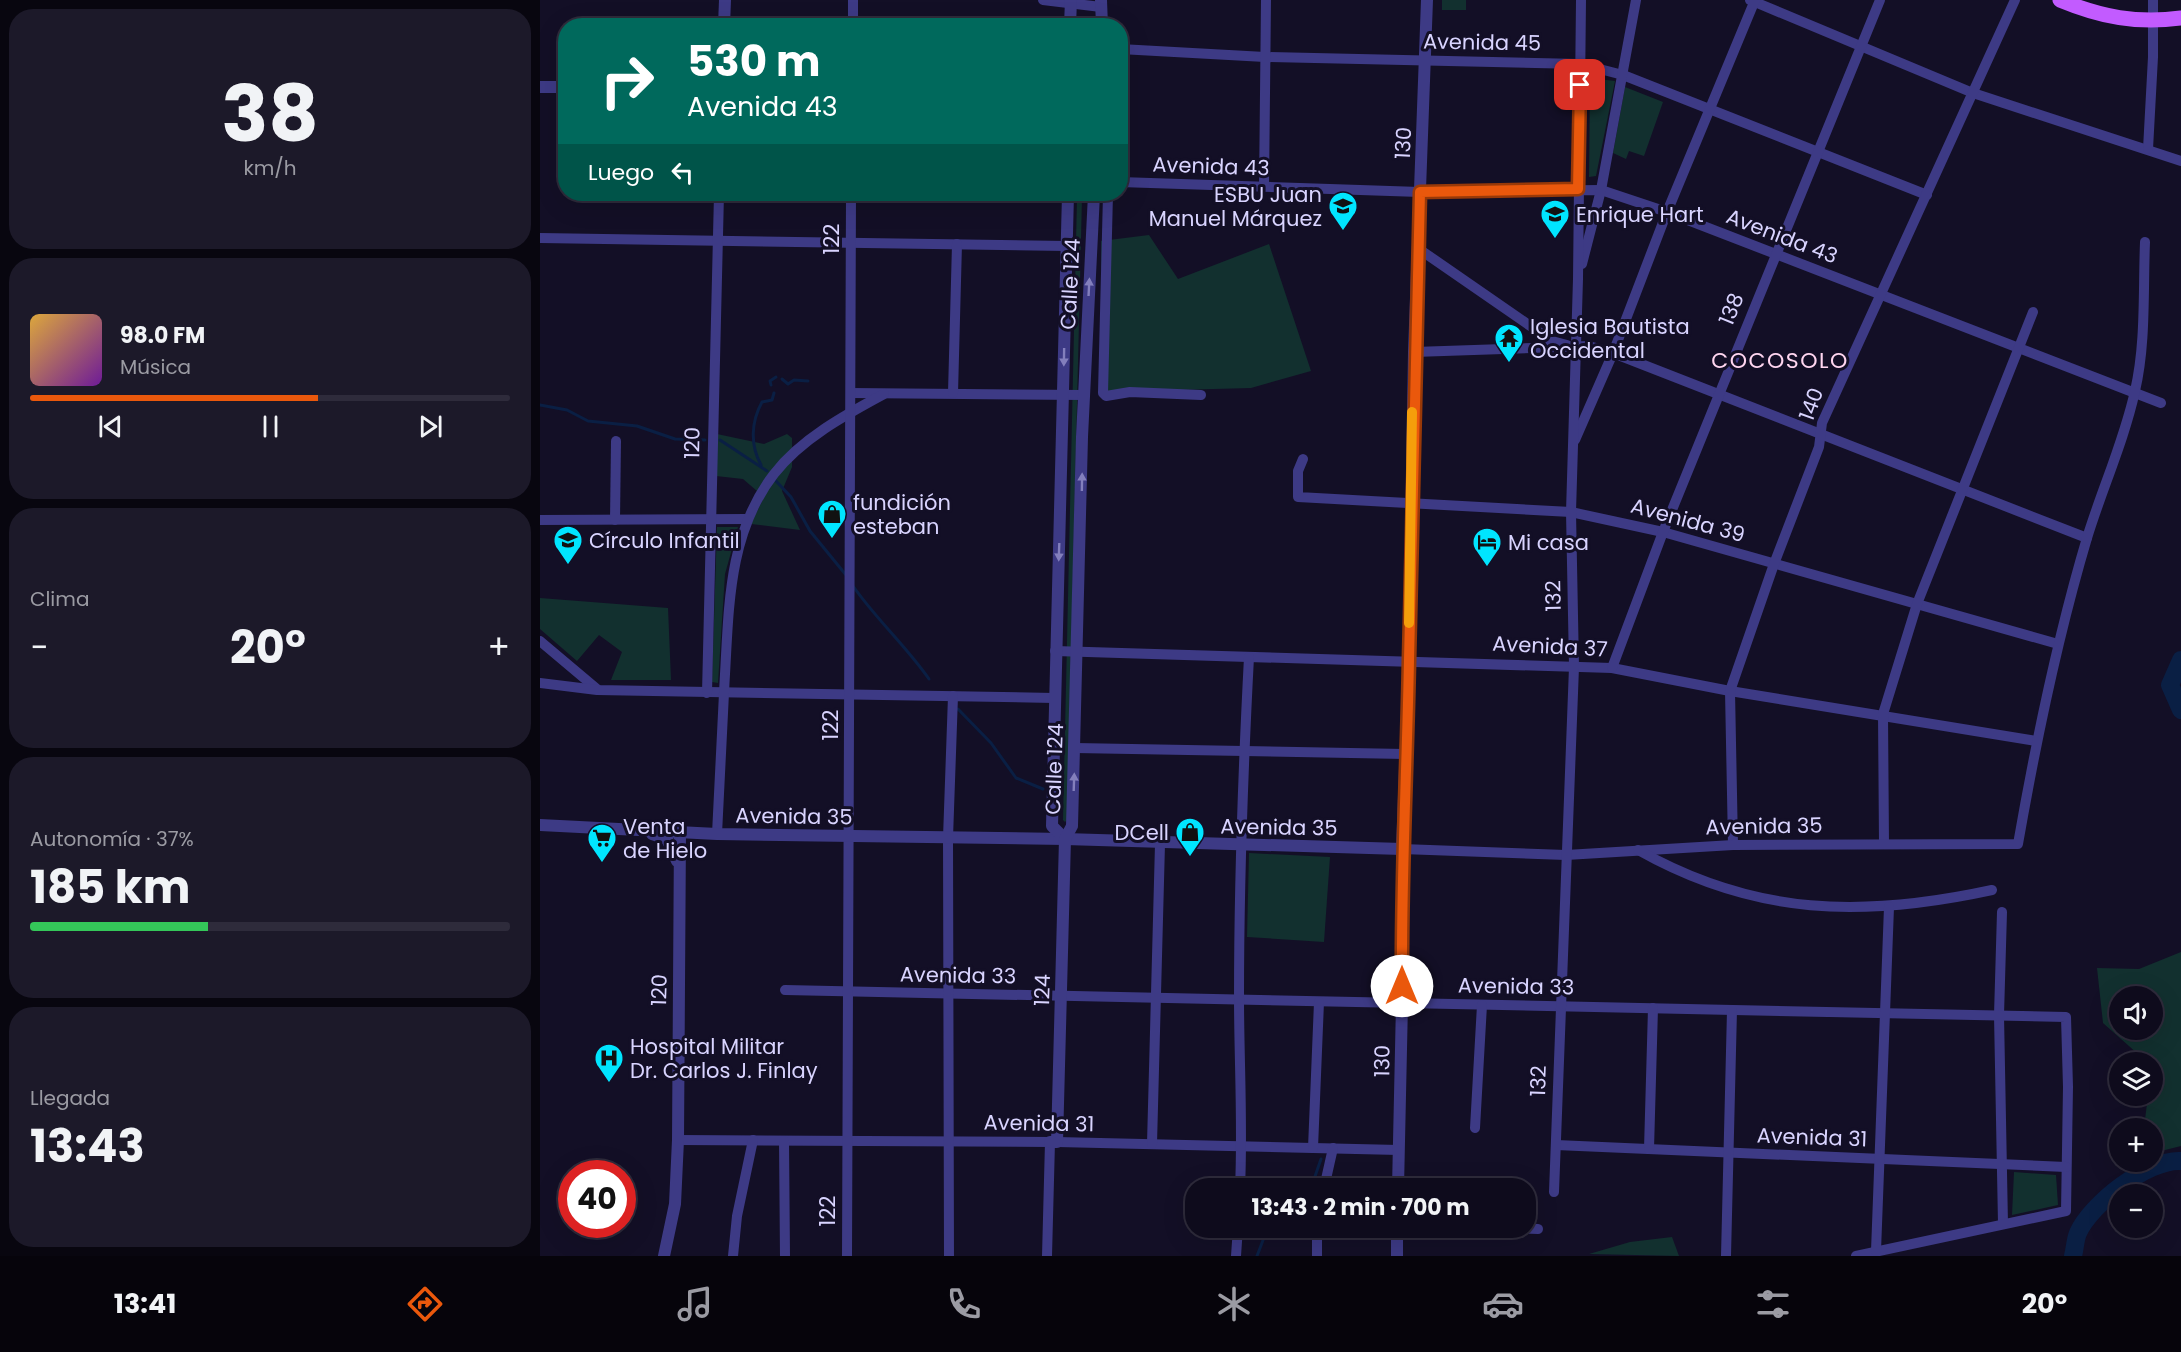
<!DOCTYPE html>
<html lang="es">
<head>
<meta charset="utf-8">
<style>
  body { margin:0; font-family:Poppins,sans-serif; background:#1c1929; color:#f1f3f6; height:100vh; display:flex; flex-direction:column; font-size:22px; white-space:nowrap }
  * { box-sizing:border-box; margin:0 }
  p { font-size:20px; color:#9b9ba3 }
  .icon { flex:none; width:33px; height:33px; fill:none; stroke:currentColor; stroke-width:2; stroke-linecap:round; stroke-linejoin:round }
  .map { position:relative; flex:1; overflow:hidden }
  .side { display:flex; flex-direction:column; gap:9px; padding:9px; background:#08060f; width:540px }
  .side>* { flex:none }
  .top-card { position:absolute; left:18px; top:18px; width:570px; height:183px; border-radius:24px; box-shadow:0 6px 24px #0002,0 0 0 2px #2e2b3b; background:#00695c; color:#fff; overflow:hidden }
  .tools { position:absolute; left:1569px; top:986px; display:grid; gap:12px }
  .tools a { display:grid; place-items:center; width:54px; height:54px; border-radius:50%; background:#0e0b1c; box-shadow:0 6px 24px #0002,0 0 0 2px #2e2b3b; font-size:30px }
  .speed { position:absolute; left:18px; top:1160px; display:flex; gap:12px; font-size:30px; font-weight:700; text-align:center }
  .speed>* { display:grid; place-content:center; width:78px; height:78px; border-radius:50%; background:#0e0b1c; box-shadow:0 6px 24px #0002,0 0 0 2px #2e2b3b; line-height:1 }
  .speed .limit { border:9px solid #d22; background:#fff; color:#111 }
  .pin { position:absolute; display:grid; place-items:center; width:51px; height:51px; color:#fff; margin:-26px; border-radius:12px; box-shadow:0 3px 9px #0006 }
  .me { position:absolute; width:66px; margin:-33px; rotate:0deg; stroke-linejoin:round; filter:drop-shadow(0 0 4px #0008) }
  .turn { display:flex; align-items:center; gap:21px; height:126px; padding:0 30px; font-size:27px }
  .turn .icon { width:78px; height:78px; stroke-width:2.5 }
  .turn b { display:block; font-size:42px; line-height:51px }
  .then { display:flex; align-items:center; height:57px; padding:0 30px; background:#0003; gap:12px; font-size:22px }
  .big { font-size:45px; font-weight:700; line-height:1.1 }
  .side .tile { flex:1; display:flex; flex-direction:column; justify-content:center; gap:9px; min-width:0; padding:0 21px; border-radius:24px; background:#1c1929 }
  .side .dial { align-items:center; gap:0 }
  .dial b { font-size:78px; line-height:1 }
  .song { display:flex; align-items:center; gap:18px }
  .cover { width:72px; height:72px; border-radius:9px; background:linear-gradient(135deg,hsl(40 70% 55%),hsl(280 70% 35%)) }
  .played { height:6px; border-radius:3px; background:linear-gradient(90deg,#ea580c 60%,#2e2b3b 60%) }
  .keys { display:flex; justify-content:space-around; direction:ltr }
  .heat { display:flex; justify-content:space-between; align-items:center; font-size:33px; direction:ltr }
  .charge { height:9px; border-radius:4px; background:linear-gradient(90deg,#34c759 37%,#2e2b3b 0) }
  .trip { position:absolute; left:645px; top:1178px; width:351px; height:60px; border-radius:24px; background:#0e0b1c; box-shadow:0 6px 24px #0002,0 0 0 2px #2e2b3b; font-weight:700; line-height:60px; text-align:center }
  .dock { display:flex; height:96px; justify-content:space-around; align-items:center; background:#06040b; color:#9b9ba3 }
  .dock .icon { width:42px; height:42px }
  .dock .current { color:#ea580c }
  .dock b { font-size:27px; color:#f1f3f6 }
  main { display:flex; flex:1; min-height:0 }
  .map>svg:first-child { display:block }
</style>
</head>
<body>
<main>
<section class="side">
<div class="tile dial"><b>38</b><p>km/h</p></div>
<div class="tile">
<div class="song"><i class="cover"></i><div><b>98.0 FM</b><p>Música</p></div></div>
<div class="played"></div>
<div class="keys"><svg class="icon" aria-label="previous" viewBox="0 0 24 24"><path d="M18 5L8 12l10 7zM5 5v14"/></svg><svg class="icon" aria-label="pause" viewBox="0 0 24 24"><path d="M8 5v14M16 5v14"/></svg><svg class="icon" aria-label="next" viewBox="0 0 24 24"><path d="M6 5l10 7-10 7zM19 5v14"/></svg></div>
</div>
<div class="tile"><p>Clima</p>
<div class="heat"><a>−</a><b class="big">20°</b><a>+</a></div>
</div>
<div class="tile"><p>Autonomía · 37%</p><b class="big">185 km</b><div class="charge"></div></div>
<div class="tile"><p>Llegada</p><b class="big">13:43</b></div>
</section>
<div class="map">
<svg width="1641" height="1256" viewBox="0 0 1641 1256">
  <rect width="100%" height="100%" fill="#130f26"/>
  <!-- green -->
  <g fill="#12302f" fill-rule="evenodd">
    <rect x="902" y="0" width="24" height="10"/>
    <path d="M 1050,78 L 1075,81 L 1056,176 L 1049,177 Z"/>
    <path d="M 1085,87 L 1123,102 L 1104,156 L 1089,151 L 1086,159 L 1073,153 Z"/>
    <path d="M 542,197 L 527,820 L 525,822 L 523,820 L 537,198 Z"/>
    <path d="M 609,235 L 638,279 L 729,244 L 771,371 L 711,388 L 561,392 L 561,241 Z"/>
    <path d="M 177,434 L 224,444 L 247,434 L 252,438 L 252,467 L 242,491 L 260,530 L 211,524 L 224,497 L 203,479 L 176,476 Z"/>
    <path d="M 177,527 L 198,527 L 185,574 L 178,683 L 172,682 Z"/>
    <path d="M 0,598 L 128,608 L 131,680 L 71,680 L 82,652 L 59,635 L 37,661 L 0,629 Z"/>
    <path d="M 709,853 L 790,857 L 784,942 L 707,937 Z"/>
    <path d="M 1641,952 L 1641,1146 L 1613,1153 L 1612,1128 L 1604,1128 L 1608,1095 L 1612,1095 L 1612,1062 L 1607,1062 L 1563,1023 L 1557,968 L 1599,969 ZM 1580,996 L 1612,996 L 1612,1029 L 1580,1029 Z"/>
    <path d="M 1474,1172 L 1516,1175 L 1518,1205 L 1472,1215 Z"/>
    <path d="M 1132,1237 L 1139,1256 L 1049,1254 L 1090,1242 Z"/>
  </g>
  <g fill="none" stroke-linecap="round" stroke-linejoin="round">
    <!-- stream -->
    <g stroke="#0a1f44" stroke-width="3">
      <path d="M 242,379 L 248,384 L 254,380 L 268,381"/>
      <path d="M 231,385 L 230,381 L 236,377"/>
      <path d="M 0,405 L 27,410 L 48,421 L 97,426 L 135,439 L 165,440"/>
      <path d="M 180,440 L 227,471"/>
      <path d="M 221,465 C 210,445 211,422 222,402 L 232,400 L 234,393"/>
      <path d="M 236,481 L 251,497 L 270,531 L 306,575"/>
      <path d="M 313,586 C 336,619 366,646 389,679"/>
      <path d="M 418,709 L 451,743 L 476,778 L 503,789"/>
      <path d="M 771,1188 L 781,1159"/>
      <path d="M 717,1256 L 728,1227"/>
    </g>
    <!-- river -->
    <g stroke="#0a1f44" stroke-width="18">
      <path d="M 1641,660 L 1630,685 L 1641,710"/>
      <path d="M 1533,1256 C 1535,1249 1535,1240 1538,1233 C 1551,1204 1608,1159 1641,1161"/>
    </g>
    <!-- minor -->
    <g stroke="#3d3a85" stroke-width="10">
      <path d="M 503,0 L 561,7"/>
      <path d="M 1210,0 L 1433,93 L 1641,161"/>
      <path d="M 313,26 L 313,0"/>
      <path d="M 580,49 L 725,57 L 1040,64 L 1083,75 L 1387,195"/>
      <path d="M 1608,149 L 1613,57 L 1613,0"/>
      <path d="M 580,182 L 880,192 L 1061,190 L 1127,212 L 1621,403"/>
      <path d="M 724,187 L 726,0"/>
      <path d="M 568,194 L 563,393 L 566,396 L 590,392 L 661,395"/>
      <path d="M 0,238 L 526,246"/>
      <path d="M 879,249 L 1012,341 L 1027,345"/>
      <path d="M 1042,264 L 1061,190 L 1096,0"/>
      <path d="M 874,352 L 1049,346 L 1073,353 L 1547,538"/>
      <path d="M 311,393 L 544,395"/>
      <path d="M 413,393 L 417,244"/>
      <path d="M 1035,440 L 1073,353 L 1127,212 L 1215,0"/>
      <path d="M 763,459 L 758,471 L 758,497 L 1031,512 L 1123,532 L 1518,644"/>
      <path d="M 0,520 L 207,519"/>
      <path d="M 75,520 L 76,441"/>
      <path d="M 0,641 L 57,689"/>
      <path d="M 515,651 L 1072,668 L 1190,691 L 1496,741"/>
      <path d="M 1072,668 L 1123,532 L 1340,0"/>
      <path d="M 0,683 L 57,690 L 514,698"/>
      <path d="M 167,693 L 179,194"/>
      <path d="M 535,748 L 865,754"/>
      <path d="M 177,834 C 180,780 182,727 185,674 C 189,604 189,532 234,474 C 261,439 305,415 344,394"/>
      <path d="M 1344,844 L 1343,714 L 1377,604 L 1493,312"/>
      <path d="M 1193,845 L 1190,691 L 1234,564 L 1279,447 L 1282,423 L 1475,0"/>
      <path d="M 862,849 L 1026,855 L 1193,845 L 1478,844 C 1496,741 1517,639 1547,538 C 1562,489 1584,441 1595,391 C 1606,344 1603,291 1605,242"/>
      <path d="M 1098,850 C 1215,916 1323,918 1452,890"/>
      <path d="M 1462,912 L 1459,1015 L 1463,1224"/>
      <path d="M 245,990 L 1526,1017 L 1528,1087 L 1526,1211 L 1316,1256"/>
      <path d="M 935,1128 L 942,1005"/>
      <path d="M 138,1140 L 510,1142 L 507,1256"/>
      <path d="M 244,1141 L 245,1256"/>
      <path d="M 517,1142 L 859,1150"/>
      <path d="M 612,1144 L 620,844"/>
      <path d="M 1016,1145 L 1526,1167"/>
      <path d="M 773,1148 L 779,1002"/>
      <path d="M 1109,1149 L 1113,1008"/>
      <path d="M 700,1188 C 703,1124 699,1061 699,997 C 699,884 703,771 709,657"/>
      <path d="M 784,1188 L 793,1148"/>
      <path d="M 1014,1192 L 1034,667 L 1031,512 L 1038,279 L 1041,0"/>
      <path d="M 777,1227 L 777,1256"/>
      <path d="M 953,1227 L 998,1229"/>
      <path d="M 1336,1251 L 1349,907"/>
      <path d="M 193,1256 L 197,1216 L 213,1140"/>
      <path d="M 307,1256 L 311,194"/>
      <path d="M 409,1256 L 408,838 L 413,696"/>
      <path d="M 696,1256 L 698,1227"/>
      <path d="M 1186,1256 L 1192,1010"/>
    </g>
    <!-- tertiary -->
    <g stroke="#3d3a85" stroke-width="12">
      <path d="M 561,0 L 562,26"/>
      <path d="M 184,26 L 185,0"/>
      <path d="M 530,26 L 531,0"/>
      <path d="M 0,87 L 26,87"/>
      <path d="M 0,825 L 177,834 L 525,839 L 862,849"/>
      <path d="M 112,834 L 127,839 L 137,861"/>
      <path d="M 525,839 L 512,826 L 528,194"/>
      <path d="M 510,1142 L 517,1142 L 525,839 L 532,826 L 542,437 L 554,194"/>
      <path d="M 858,1188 L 862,1003 L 862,849 L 869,661 L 874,352 L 887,0"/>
      <path d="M 124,1256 L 135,1204 L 138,1140 L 140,832"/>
      <path d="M 857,1256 L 857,1227"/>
    </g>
    <!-- primary -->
    <path stroke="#c25bff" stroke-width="15" d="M 1520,0 C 1561,17 1597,24 1641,18"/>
  </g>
  <!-- one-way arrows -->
  <defs><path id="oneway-solid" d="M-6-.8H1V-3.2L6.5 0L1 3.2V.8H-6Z" transform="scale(1.5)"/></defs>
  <g fill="#837fbc">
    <use href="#oneway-solid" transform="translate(549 287) rotate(-87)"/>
    <use href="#oneway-solid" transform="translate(524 357) rotate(91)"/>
    <use href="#oneway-solid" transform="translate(542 482) rotate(-89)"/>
    <use href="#oneway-solid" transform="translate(519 552) rotate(92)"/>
    <use href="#oneway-solid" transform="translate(534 782) rotate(-88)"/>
  </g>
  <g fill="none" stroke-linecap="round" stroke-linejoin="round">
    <!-- route casing -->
    <g stroke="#983908" stroke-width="15">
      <path id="route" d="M 862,986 C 861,877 867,769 869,660 C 872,504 875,348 880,192 L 1038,189 L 1040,85"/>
    </g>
    <!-- route -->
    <use href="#route" stroke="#ea580c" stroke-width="10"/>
    <!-- slow -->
    <path stroke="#f59e0b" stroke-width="10" d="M 869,623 L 872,412"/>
  </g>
  <!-- icons -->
  <defs>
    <g id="school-pin" transform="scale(1.5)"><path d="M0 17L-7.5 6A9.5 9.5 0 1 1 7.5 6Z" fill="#00e5ff" stroke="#130f26"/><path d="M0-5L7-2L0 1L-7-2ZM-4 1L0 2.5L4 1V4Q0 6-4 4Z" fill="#111"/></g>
    <g id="temple-pin" transform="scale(1.5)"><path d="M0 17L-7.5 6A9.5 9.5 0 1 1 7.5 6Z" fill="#00e5ff" stroke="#130f26"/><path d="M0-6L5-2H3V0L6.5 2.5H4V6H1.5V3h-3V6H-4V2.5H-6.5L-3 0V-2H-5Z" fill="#111"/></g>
    <g id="shop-pin" transform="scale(1.5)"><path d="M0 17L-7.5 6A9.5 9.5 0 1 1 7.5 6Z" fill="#00e5ff" stroke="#130f26"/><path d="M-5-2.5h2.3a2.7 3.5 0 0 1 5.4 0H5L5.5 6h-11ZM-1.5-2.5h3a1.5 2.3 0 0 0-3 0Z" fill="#111"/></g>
    <g id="hotel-pin" transform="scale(1.5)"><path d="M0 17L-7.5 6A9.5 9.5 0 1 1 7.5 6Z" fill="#00e5ff" stroke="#130f26"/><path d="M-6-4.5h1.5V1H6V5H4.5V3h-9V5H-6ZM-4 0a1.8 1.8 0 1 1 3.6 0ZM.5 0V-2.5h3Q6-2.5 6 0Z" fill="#111"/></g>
    <g id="supermarket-pin" transform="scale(1.5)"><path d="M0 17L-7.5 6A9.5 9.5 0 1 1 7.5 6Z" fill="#00e5ff" stroke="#130f26"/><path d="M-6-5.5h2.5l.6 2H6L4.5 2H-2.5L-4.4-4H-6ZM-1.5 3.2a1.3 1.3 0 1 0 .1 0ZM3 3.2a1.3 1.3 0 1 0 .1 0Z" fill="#111"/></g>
    <g id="hospital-pin" transform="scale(1.5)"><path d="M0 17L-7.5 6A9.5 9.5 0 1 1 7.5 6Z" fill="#00e5ff" stroke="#130f26"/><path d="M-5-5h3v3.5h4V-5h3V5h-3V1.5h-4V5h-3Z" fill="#111"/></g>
  </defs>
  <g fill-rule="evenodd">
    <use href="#school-pin" x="803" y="206"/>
    <use href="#school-pin" x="1015" y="214"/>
    <use href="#temple-pin" x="969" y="338"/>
    <use href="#shop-pin" x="292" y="514"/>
    <use href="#school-pin" x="28" y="540"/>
    <use href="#hotel-pin" x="947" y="542"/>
    <use href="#shop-pin" x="650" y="832"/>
    <use href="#supermarket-pin" x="62" y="838"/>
    <use href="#hospital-pin" x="69" y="1058"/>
  </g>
  <g text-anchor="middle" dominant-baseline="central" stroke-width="6" stroke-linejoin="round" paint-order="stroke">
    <!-- street labels -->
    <g font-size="21" fill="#d9d4ff" stroke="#130f26">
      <text transform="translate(942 42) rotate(1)">Avenida 45</text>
      <text transform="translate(863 143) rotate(-87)">130</text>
      <text transform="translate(671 166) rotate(2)">Avenida 43</text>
      <text transform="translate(1242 236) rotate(21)">Avenida 43</text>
      <text transform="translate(291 239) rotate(-90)">122</text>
      <text transform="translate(530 284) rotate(-87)">Calle 124</text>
      <text transform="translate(1191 309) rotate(-68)">138</text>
      <text transform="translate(1271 404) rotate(-70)">140</text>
      <text transform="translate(152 443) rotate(-89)">120</text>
      <text transform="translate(1148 520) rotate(15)">Avenida 39</text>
      <text transform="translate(1013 596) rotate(-91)">132</text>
      <text transform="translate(1010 646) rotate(3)">Avenida 37</text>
      <text transform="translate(290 725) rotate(-90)">122</text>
      <text transform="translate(514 769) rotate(-88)">Calle 124</text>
      <text transform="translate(254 816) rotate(1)">Avenida 35</text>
      <text transform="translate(1224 826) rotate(-1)">Avenida 35</text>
      <text transform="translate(739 827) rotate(1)">Avenida 35</text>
      <text transform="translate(418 975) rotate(1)">Avenida 33</text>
      <text transform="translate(976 986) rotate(1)">Avenida 33</text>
      <text transform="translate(119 990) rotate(-88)">120</text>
      <text transform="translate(502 990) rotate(-88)">124</text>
      <text transform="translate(842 1061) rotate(-89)">130</text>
      <text transform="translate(998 1081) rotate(-88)">132</text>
      <text transform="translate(499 1123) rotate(1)">Avenida 31</text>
      <text transform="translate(1272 1137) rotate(2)">Avenida 31</text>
      <text transform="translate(287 1211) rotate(-90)">122</text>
    </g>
    <!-- poi labels -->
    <g font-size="21" fill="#d9d4ff" stroke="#130f26" text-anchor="start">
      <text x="782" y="194" text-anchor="end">ESBU Juan<tspan x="782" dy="24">Manuel Márquez</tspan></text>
      <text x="1036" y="214">Enrique Hart</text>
      <text x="990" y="326">Iglesia Bautista<tspan x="990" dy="24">Occidental</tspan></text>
      <text x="313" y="502">fundición<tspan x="313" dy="24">esteban</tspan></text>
      <text x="49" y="540">Círculo Infantil</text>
      <text x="968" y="542">Mi casa</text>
      <text x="83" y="826">Venta<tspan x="83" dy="24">de Hielo</tspan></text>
      <text x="629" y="832" text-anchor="end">DCell</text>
      <text x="90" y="1046">Hospital Militar<tspan x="90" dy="24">Dr. Carlos J. Finlay</tspan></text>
    </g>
    <!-- neighbourhood labels -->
    <g font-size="22" letter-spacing="1.5" fill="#ffd6f0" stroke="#130f26">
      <text x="1240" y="360">COCOSOLO</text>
    </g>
  </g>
</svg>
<div class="tools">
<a><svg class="icon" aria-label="sound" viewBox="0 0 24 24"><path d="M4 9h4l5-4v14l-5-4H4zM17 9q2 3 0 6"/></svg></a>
<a><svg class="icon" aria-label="layers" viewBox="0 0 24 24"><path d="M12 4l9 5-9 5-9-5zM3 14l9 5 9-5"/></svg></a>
<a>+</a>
<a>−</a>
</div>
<div class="speed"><div class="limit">40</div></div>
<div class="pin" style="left:1040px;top:85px;background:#d93025"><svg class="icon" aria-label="arrive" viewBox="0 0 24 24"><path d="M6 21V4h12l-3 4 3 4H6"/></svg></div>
<svg class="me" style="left:862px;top:986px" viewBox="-20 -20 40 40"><circle r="19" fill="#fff"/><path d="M0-13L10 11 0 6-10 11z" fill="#ea580c"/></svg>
<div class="trip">13:43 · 2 min · 700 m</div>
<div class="top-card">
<div class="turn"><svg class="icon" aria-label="right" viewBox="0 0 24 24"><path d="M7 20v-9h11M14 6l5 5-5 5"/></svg><div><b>530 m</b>Avenida 43</div></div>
<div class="then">Luego<svg class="icon" aria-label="left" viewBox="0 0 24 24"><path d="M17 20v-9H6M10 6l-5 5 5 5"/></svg></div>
</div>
</div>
</main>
<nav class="dock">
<b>13:41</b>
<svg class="icon current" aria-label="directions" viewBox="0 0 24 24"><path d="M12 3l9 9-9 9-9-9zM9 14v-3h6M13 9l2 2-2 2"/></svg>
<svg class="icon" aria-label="music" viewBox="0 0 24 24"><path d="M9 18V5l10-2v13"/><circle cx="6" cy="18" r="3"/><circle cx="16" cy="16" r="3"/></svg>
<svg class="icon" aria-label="phone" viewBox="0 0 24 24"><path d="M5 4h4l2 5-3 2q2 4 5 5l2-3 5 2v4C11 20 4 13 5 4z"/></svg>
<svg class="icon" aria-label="climate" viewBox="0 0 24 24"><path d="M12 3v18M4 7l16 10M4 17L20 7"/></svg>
<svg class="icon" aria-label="car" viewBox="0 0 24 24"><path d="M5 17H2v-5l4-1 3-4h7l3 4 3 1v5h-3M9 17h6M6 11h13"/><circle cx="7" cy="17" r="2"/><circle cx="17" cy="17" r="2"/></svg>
<svg class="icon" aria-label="filters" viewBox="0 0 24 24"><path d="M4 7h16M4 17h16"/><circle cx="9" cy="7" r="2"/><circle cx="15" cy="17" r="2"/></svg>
<b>20°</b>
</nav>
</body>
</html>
